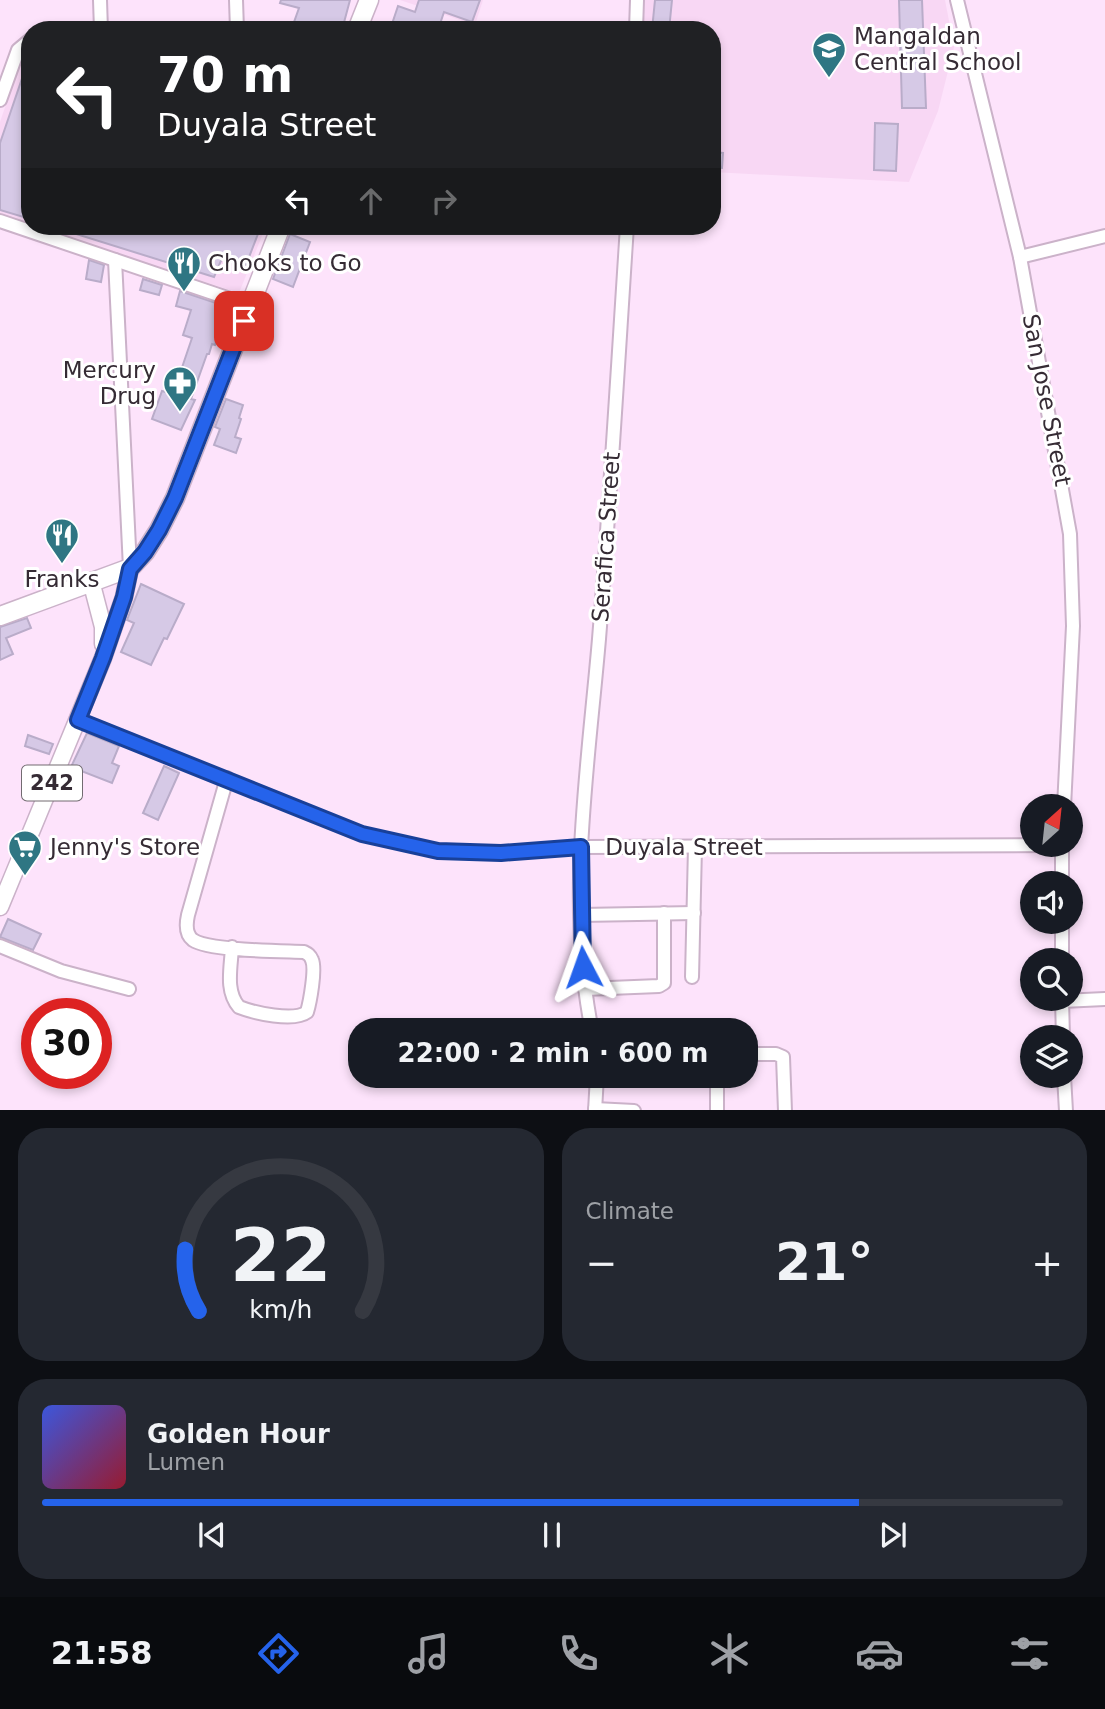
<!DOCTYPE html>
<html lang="en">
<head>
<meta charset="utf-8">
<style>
  body { margin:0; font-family:"DejaVu Sans",sans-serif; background:#242831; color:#f1f3f6; height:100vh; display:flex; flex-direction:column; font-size:26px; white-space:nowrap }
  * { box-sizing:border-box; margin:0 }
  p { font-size:23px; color:#9ea1a6 }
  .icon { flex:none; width:38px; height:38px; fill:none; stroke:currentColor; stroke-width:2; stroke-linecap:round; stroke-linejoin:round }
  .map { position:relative; height:1110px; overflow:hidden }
  .details { display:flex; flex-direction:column; gap:18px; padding:18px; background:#0d0f14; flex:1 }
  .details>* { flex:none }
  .banner { position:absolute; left:21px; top:21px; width:700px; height:214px; border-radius:28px; box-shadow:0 4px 10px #0003; background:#202124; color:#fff; overflow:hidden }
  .needle { width:46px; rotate:27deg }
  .fabs { position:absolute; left:1020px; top:794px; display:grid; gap:14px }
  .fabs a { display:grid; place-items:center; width:63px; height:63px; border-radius:50%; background:#171b24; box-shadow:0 4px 10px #0003; font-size:35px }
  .speed { position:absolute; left:21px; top:998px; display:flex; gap:14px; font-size:35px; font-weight:700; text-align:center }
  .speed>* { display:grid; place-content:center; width:91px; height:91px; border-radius:50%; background:#171b24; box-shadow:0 4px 10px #0003; line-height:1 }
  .speed .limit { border:10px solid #d22; background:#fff; color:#111 }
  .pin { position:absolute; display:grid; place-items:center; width:60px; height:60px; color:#fff; margin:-30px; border-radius:14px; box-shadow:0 4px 10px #0006 }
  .me { position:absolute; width:77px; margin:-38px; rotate:356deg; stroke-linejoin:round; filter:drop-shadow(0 0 5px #0008) }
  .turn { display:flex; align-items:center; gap:24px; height:147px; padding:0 21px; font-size:32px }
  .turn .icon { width:91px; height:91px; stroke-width:2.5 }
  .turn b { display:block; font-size:49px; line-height:60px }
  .lanes { display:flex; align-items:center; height:66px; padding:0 21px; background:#0003; justify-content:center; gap:35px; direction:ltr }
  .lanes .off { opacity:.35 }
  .big { font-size:52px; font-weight:600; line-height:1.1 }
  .details .tile { flex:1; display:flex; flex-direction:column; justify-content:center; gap:10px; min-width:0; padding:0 24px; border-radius:28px; background:#242831 }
  .details .dial { align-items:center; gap:0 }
  .dial svg { height:182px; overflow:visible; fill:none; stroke:#363941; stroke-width:7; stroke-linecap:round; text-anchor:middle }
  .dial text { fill:#f1f3f6; stroke:none }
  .song { display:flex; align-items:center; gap:21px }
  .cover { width:84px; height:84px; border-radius:10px; background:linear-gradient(135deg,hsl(230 70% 55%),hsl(350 70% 35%)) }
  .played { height:7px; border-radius:4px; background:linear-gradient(90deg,#2563eb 80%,#363941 80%) }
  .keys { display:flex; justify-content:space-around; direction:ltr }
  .heat { display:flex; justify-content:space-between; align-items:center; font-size:38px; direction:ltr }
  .details .tiles { flex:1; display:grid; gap:18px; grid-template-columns:1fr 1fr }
  .tile:last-child { grid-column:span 2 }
  .trip { position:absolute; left:348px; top:1018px; width:410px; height:70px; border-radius:28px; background:#171b24; box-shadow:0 4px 10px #0003; font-weight:600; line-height:70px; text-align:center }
  .tabs { display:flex; height:112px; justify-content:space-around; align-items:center; background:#090b0e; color:#9ea1a6 }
  .tabs .icon { width:49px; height:49px }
  .tabs .on { color:#2563eb }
  .tabs b { font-size:32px; color:#f1f3f6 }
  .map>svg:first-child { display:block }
</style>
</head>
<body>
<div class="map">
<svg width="1105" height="1111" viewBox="0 0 1105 1111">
  <rect width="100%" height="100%" fill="#fde3fb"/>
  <!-- built -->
  <g fill="#f8d7f4">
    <path d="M 400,0 L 483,0 L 475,25 Z"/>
    <path d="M 642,0 L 945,0 L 954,47 L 938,111 L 909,182 L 712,172 L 712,30 L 641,30 Z"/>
    <path d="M 25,49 L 30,51 L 30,225 L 0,215 L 0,122 Z"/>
    <path d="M 33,226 L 266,226 L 239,293 Z"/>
  </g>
  <!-- building -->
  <g fill="#d6c9e6" stroke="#b9acc9" stroke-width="2">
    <path d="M 281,0 L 350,0 L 342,30 L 307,30 L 293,25 L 299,8 L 280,3 Z"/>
    <path d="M 419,0 L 480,0 L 472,22 L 444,12 L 438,30 L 390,30 L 398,6 L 415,12 Z"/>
    <path d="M 655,0 L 672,0 L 669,30 L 652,30 Z"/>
    <path d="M 899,0 L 922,0 L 926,108 L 902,108 Z"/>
    <path d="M 28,61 L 30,62 L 30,219 L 0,210 L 0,143 Z"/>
    <path d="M 875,123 L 898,124 L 896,171 L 874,170 Z"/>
    <path d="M 712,152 L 723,153 L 722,168 L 712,167 Z"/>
    <path d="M 57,226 L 261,226 L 246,265 L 223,256 L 214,277 L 57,228 Z"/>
    <path d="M 290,234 L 310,242 L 293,287 L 273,279 Z"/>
    <path d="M 89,260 L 104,265 L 101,282 L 86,279 Z"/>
    <path d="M 143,279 L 162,285 L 159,295 L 140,290 Z"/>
    <path d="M 180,291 L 222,305 L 225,310 L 215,345 L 212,344 L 209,354 L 207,354 L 191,399 L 195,400 L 181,430 L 152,419 L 162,391 L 173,394 L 192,338 L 183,335 L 191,310 L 176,306 Z"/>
    <path d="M 226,399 L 243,405 L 239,418 L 241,419 L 235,437 L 241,439 L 236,453 L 214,445 L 220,429 L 215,427 Z"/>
    <path d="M 141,584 L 184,604 L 167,639 L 164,638 L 151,665 L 121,652 L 134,623 L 127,620 Z"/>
    <path d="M 27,618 L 31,628 L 6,638 L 13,654 L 0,660 L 0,627 Z"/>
    <path d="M 87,733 L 119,746 L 112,763 L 119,766 L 112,783 L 71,767 Z"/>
    <path d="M 28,735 L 53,744 L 49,754 L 25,746 Z"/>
    <path d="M 164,766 L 179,773 L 158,820 L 143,813 Z"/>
    <path d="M 8,919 L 41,934 L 33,950 L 0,937 Z"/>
  </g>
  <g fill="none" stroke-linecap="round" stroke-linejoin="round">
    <!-- minor casing -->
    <g stroke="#cbb2c9" stroke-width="16">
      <g id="minor">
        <path d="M 100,0 L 101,30"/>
        <path d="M 236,0 L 237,30"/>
        <path d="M 957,0 L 1020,257 L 1070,534 L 1073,626 L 1064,807"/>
        <path d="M 636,30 L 637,0"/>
        <path d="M 0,100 L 18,50 L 30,40"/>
        <path d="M 0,221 L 251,306"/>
        <path d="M 1020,257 L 1105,236"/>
        <path d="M 115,260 L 130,568"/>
        <path d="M 78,720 L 362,834 L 438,851 L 501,853 L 581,847 L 1062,845"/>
        <path d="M 227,778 L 188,915 C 186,924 185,934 193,940 C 209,951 281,951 304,952 C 308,954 310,955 312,960 C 316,969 310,1002 307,1012 C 294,1022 254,1013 239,1007 C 225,991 231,968 232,947"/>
        <path d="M 1062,845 L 1062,884"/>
        <path d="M 581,915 L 694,913"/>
        <path d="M 1062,922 L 1062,961"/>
        <path d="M 0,946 L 61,971 L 129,989"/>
        <path d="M 692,977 L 695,847"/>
        <path d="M 585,989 L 659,986 L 664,983 L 664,913"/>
        <path d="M 1062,999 L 1063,1038"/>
        <path d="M 1062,1001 L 1105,999"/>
        <path d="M 592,1031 C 566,902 588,768 599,639 C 610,502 618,364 627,226"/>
        <path d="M 746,1054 L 776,1054 L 783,1057 L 785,1111"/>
        <path d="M 1064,1076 L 1066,1111"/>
        <path d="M 595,1109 L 634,1111"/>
        <path d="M 595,1111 L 597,1076"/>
        <path d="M 717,1111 L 717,1076"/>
      </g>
    </g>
    <!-- major casing -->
    <g stroke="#cbb2c9" stroke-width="19">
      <g id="major">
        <path d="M 91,581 L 103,627 L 103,644"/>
        <path d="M 0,907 L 103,658 L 124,597 L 130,568"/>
      </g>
    </g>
    <!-- highway casing -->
    <g stroke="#cbb2c9" stroke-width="21">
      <g id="highway">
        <path d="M 357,30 L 369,0"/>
        <path d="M 0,616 L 130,568 L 145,552 L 159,530 L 175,498 L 281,226"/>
      </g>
    </g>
    <!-- minor -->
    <use href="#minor" stroke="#fff" stroke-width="12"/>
    <!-- major -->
    <use href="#major" stroke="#fff" stroke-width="16"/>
    <!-- highway -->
    <use href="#highway" stroke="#fff" stroke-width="18"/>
  </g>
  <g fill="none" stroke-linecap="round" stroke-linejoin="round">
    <!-- route casing -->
    <g stroke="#184099" stroke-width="18">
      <path id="route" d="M 244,321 L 175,498 L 159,530 L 145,552 L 130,569 L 124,597 L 103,658 L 78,720 L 362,834 L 438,851 L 501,853 L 581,847 L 583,967"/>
    </g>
    <!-- route -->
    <use href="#route" stroke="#2563eb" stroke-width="12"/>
  </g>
  <!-- icons -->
  <defs>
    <g id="school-pin" transform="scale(1.75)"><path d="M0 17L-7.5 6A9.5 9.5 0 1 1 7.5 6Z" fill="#2f7683" stroke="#fff"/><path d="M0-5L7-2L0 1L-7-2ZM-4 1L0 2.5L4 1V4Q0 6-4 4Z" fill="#fff"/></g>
    <g id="restaurant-pin" transform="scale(1.75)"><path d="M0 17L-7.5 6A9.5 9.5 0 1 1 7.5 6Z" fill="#2f7683" stroke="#fff"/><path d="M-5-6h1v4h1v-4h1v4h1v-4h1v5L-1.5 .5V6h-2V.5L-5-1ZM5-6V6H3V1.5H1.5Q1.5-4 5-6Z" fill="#fff"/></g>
    <g id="pharmacy-pin" transform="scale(1.75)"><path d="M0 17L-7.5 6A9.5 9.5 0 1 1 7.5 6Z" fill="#2f7683" stroke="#fff"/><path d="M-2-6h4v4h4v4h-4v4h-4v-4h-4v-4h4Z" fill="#fff"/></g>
    <g id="supermarket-pin" transform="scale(1.75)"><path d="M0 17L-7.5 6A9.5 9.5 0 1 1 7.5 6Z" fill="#2f7683" stroke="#fff"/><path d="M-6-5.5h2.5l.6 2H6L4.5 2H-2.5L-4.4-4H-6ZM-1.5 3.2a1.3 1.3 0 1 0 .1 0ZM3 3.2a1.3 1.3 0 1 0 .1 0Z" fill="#fff"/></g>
  </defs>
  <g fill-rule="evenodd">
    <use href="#school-pin" x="829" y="49"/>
    <use href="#restaurant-pin" x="184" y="263"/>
    <use href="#pharmacy-pin" x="180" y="383"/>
    <use href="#restaurant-pin" x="62" y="535"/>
    <use href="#supermarket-pin" x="25" y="847"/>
  </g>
  <g text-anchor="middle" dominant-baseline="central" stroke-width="6" stroke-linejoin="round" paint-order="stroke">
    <!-- shield labels -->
    <rect fill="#fff" stroke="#726b71" stroke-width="2" x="22" y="765.5" width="60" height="35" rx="5"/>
    <g font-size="21" font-weight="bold" fill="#352b34">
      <text x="52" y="783">242</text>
    </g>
    <!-- poi labels -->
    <g font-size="23" fill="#352b34" stroke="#fff" text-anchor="start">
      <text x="854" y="36">Mangaldan<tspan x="854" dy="26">Central School</tspan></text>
      <text x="208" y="263">Chooks to Go</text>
      <text x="156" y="370" text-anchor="end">Mercury<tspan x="156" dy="26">Drug</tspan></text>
      <text x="62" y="579" text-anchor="middle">Franks</text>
      <text x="50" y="847">Jenny's Store</text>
    </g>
    <!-- street labels -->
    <g font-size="23" fill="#352b34" stroke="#fff">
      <text transform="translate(1047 400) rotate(79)">San Jose Street</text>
      <text transform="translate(606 537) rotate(-86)">Serafica Street</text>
      <text x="684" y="847">Duyala Street</text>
    </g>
  </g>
</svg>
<div class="fabs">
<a><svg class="needle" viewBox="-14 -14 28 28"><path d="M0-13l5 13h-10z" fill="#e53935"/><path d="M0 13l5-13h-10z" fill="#9ea1a6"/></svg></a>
<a><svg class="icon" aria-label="sound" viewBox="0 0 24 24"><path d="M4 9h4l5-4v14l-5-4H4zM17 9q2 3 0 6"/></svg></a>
<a><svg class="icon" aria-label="search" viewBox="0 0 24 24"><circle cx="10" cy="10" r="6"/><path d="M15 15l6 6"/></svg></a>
<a><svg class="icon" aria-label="layers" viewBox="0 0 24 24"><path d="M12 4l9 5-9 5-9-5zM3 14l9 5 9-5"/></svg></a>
</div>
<div class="speed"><div class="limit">30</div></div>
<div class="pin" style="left:244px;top:321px;background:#d93025"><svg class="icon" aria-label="arrive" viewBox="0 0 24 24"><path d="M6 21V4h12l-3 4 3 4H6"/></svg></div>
<svg class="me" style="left:583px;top:967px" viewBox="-20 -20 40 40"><path d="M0-17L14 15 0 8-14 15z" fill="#2563eb" stroke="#fff" stroke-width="4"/></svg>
<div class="trip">22:00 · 2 min · 600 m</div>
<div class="banner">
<div class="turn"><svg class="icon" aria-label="left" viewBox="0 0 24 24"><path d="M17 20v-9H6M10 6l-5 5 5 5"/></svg><div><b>70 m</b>Duyala Street</div></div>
<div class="lanes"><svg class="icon" aria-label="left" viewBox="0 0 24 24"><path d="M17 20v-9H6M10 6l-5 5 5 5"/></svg><svg class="icon off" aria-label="ahead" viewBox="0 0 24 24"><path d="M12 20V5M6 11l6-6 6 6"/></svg><svg class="icon off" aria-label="right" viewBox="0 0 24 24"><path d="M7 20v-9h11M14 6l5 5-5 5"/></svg></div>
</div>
</div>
<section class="details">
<div class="tiles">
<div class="tile dial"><svg viewBox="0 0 100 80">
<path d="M14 69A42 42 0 1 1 86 69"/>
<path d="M14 69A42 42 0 0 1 8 42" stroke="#2563eb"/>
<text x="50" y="56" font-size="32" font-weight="700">22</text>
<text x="50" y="72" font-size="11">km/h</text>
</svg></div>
<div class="tile"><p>Climate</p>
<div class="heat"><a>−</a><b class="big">21°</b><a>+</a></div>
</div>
<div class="tile">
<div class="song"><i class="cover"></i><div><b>Golden Hour</b><p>Lumen</p></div></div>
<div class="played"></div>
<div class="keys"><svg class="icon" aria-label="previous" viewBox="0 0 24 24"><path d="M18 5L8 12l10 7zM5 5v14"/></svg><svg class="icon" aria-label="pause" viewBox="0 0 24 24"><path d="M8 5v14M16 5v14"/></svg><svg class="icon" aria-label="next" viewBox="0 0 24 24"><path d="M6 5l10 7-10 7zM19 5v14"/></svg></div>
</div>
</div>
</section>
<nav class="tabs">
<b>21:58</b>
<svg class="icon on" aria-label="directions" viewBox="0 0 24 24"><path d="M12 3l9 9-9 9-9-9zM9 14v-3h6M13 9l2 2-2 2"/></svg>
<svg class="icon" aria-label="music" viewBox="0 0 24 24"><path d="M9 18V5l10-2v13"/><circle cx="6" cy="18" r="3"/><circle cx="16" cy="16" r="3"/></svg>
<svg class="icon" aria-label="phone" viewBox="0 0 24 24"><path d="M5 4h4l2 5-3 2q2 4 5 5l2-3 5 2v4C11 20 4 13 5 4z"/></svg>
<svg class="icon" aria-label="climate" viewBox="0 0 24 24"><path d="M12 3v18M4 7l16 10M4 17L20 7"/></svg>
<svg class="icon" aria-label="car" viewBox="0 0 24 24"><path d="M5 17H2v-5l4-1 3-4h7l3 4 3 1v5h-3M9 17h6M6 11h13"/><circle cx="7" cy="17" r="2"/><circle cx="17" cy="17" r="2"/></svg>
<svg class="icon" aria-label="filters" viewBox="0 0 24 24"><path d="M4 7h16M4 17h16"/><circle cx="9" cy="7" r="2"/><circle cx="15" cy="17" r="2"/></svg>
</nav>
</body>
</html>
